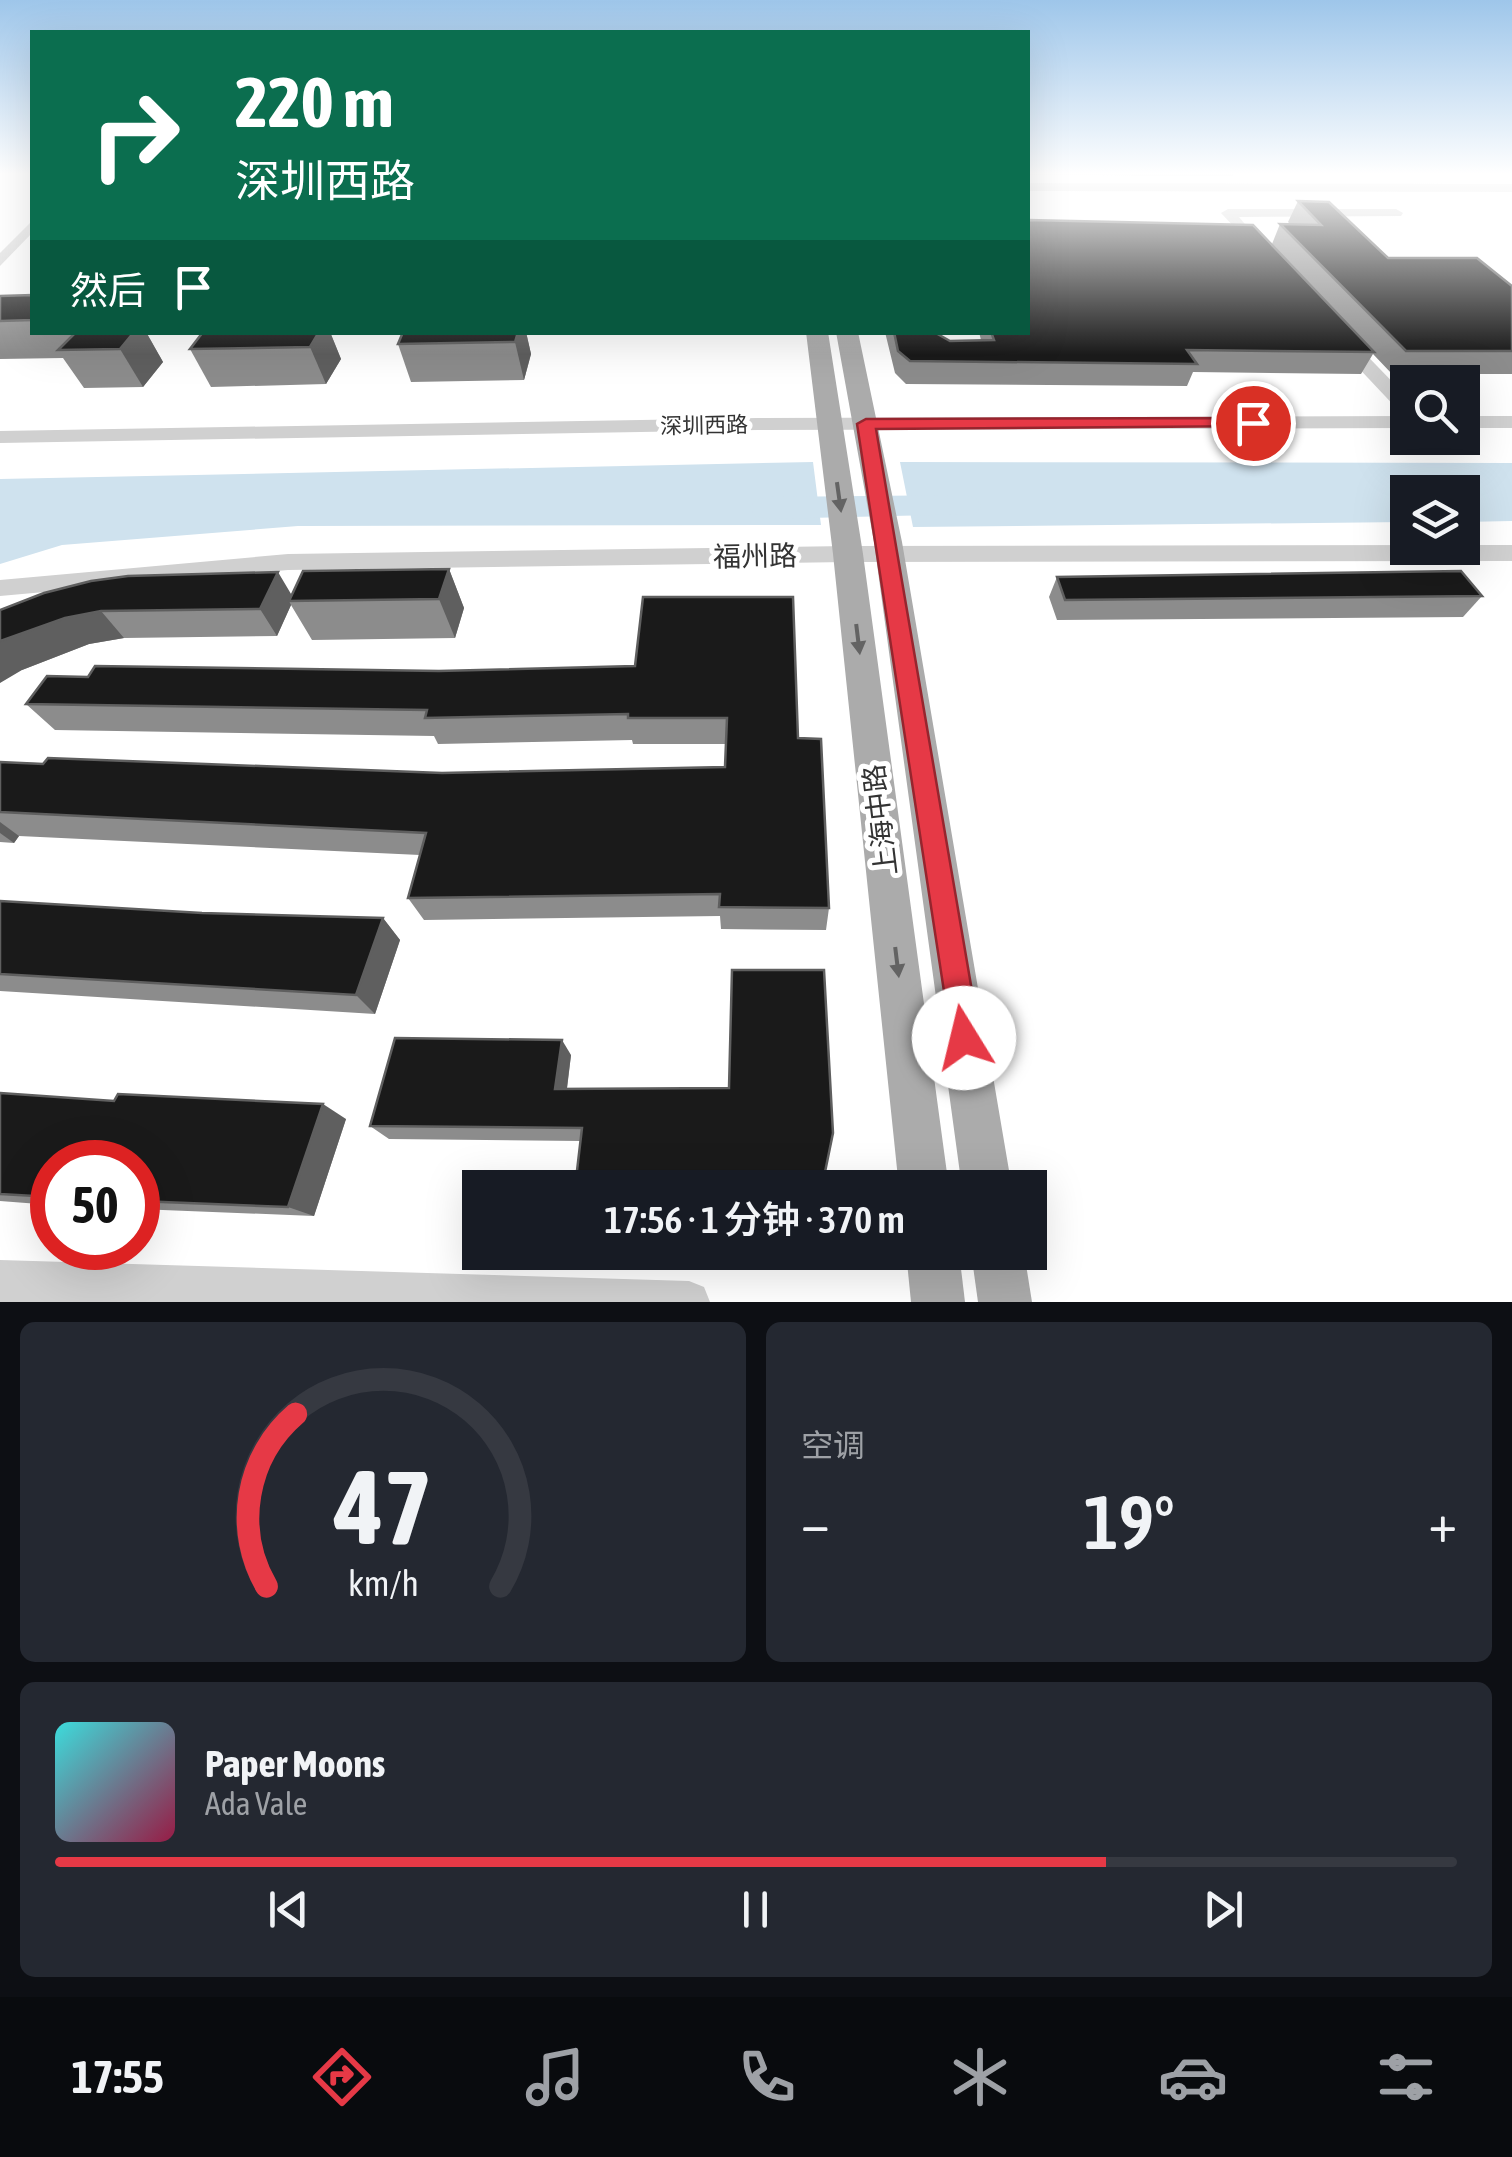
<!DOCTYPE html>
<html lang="zh">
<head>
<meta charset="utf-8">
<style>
  body { margin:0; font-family:"Asap Condensed","Noto Sans SC",sans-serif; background:#242831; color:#f1f3f6; height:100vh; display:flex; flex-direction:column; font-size:38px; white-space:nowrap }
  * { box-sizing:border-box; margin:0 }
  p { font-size:32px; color:#9ea1a6 }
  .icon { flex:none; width:55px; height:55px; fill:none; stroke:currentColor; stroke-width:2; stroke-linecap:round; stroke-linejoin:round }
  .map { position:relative; height:1302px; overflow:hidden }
  .drawer { display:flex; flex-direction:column; gap:20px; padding:20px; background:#0d0f14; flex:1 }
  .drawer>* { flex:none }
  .hud { position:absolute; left:30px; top:30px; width:1000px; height:305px; border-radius:0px; box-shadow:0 10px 40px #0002; background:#0b6e4f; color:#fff; overflow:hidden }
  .fabs { position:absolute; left:1390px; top:365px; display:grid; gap:20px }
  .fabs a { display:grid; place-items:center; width:90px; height:90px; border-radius:0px; background:#171b24; box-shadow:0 10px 40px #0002; font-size:50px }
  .speed { position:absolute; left:30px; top:1140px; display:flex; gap:20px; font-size:50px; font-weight:700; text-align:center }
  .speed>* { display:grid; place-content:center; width:130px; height:130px; border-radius:50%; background:#171b24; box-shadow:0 10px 40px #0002; line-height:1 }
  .speed .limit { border:15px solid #d22; background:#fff; color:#111 }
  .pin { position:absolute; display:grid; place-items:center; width:85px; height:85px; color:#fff; margin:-42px; border:5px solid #fff; border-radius:50%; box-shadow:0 2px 10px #0007 }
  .me { position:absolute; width:110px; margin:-55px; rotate:351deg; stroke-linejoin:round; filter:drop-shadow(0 0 8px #0008) }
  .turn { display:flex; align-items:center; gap:35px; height:210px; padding:0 40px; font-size:45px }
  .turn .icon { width:130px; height:130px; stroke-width:2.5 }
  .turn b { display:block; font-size:70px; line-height:85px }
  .then { display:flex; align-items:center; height:95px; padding:0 40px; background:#0003; gap:20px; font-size:38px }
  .big { font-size:75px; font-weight:600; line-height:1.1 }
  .drawer .tile { flex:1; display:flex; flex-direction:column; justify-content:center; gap:15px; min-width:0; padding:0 35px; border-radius:15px; background:#242831 }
  .drawer .dial { align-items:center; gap:0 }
  .dial svg { height:260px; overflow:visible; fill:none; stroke:#363941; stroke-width:7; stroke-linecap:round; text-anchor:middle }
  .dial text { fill:#f1f3f6; stroke:none }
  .song { display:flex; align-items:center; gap:30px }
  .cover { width:120px; height:120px; border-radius:15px; background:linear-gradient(135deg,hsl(180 70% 55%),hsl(340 70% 35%)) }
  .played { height:10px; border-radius:5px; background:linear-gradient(90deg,#e63946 75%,#363941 75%) }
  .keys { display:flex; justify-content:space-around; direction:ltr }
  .heat { display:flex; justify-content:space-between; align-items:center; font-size:55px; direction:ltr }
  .drawer .tiles { flex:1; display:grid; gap:20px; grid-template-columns:1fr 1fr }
  .tile:last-child { grid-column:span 2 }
  .trip { position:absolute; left:462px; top:1170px; width:585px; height:100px; border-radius:0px; background:#171b24; box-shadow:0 10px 40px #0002; font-weight:600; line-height:100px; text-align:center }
  .tab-bar { display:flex; height:160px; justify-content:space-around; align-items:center; background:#090b0e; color:#9ea1a6 }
  .tab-bar .icon { width:70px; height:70px }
  .tab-bar .on { color:#e63946 }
  .tab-bar b { font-size:45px; color:#f1f3f6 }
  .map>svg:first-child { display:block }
</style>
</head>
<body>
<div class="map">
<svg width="1512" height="1302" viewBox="0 0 1512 1302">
  <rect width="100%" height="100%" fill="#fff"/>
  <!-- water -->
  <g fill="#cfe2ee">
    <path d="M 813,462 L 821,525 L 298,526 L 62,545 L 0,564 L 0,479 Z"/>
    <path d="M 900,462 L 1512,463 L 1512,521 L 1463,522 L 1462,492 L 1408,492 L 1407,522 L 913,527 Z"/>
  </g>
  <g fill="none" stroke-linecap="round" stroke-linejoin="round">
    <!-- river -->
    <path fill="#cfe2ee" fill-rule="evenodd" d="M 964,495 L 976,498 L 981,506 L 976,514 L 767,519 L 755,516 L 750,508 L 755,500 L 767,497 Z"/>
    <!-- minor -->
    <g fill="#d0d0d0" fill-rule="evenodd">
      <path d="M 1028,183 L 1512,184 L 1512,192 L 1028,191 Z"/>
      <path d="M 1396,209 L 1403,213 L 1401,216 L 1239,217 L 1265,248 L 1258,252 L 1221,213 L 1228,209 Z"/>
      <path d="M 32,221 L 32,233 L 0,266 L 0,253 Z"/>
      <path d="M 1336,336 L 1348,336 L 1408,398 L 1408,414 L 1401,413 L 1336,344 Z"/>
      <path d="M 1408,416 L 1408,428 L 758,430 L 0,443 L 0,431 L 758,418 Z"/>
      <rect x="1462" y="416" width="50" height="12"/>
      <path d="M 1462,545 L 1512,545 L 1512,561 L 848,562 L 288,570 L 0,596 L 0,580 L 288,554 L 848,546 Z"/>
      <path d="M 0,1260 L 689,1281 L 704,1287 L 710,1302 L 0,1302 Z"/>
    </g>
    <!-- major -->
    <g fill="#ababab" fill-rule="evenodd">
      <path d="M 806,332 L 828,332 L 863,554 L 949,1188 L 899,1188 L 833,554 Z"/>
      <path d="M 836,332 L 858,332 L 902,542 L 1012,1188 L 962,1188 L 874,542 Z"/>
      <path d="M 906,1252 L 959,1252 L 965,1302 L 911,1302 Z"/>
      <path d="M 971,1252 L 1024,1252 L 1032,1302 L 978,1302 Z"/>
    </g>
  </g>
  <!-- wall -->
  <g fill="#8c8c8c">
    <path d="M 1028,173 L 1234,173 L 1233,176 L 1028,175 Z"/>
    <path d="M 1234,173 L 1323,173 L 1323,174 Z"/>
    <path d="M 1298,201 L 1388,258 L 1512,286 L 1512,374 L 1392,374 L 1373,354 L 1361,374 L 1193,372 L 1187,386 L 906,384 L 895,373 L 885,332 L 934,332 L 950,341 L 981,340 L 979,332 L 1028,332 L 1272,244 L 1280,224 L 1291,225 L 1288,222 Z"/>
    <path d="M 32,295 L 32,332 L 146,332 L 163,362 L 143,387 L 84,388 L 63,358 L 0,359 L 0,296 Z"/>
    <path d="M 330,332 L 341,359 L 326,384 L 211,387 L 190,349 Z"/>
    <path d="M 526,332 L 531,354 L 524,380 L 411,382 L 398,344 Z"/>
    <path d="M 449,569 L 464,608 L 455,638 L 312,640 L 291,605 L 277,636 L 124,638 L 89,644 L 22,670 L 0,610 L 292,595 Z"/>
    <path d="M 1057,577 L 1482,596 L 1463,617 L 1057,620 L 1049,597 Z"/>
    <path d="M 635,666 L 798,738 L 829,908 L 826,930 L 721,929 L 720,916 L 424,920 L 408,898 L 420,855 L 19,836 L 14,843 L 0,842 L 0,762 L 442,773 L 725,767 L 726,744 L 633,744 L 632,740 L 438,744 L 434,736 L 55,730 L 26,704 L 88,677 L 439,671 Z"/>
    <path d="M 0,901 L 202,913 L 383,918 L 400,940 L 375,1014 L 0,991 Z"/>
    <path d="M 571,1055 L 567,1089 L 821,1182 L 817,1188 L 575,1188 L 581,1141 L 389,1139 L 370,1126 Z"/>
    <path d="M 0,1093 L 114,1101 L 346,1119 L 314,1216 L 138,1209 L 138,1162 L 52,1162 L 52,1205 L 0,1201 Z"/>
  </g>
  <!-- shaded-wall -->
  <g fill="#5f5f5f">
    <path d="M 134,332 L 146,332 L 163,362 L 143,387 L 120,349 Z"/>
    <path d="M 319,332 L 330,332 L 341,359 L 326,384 L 310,347 Z"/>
    <path d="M 518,332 L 526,332 L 531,354 L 524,380 L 515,342 Z"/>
    <path d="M 449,569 L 464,608 L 455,638 L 439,599 Z"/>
    <path d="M 278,572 L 294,599 L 289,601 L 291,605 L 277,636 L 260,609 Z"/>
    <path d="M 101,611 L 124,638 L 89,644 L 22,670 L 0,683 L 0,641 L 65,618 Z"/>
    <path d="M 0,822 L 19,836 L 14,843 L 0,833 Z"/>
    <path d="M 383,918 L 400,940 L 375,1014 L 356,995 Z"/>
    <path d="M 562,1040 L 571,1055 L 565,1103 L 555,1089 Z"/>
    <path d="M 323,1104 L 346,1119 L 314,1216 L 288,1207 Z"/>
    <path d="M 825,1172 L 821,1182 L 817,1188 L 812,1188 Z"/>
  </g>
  <!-- building -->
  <g fill="#1a1a1a" stroke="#5f5f5f" stroke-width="2.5">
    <path d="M 1298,201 L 1329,202 L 1388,258 L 1477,258 L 1512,286 L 1512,351 L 1406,351 L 1280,224 L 1321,225 Z"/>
    <path d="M 1028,220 L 1253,225 L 1374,352 L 1187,350 L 1197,364 L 910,361 L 898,351 L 894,332 L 934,332 L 950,341 L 994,340 L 991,332 L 1028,332 Z"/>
    <path d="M 32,295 L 32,320 L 0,321 L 0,296 Z"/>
    <path d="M 76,332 L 134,332 L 120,349 L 58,350 Z"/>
    <path d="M 203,332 L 319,332 L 310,347 L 190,349 Z"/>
    <path d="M 403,332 L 518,332 L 515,342 L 398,344 Z"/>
    <path d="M 449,569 L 439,599 L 289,601 L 303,571 Z"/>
    <path d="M 1461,571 L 1482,596 L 1065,600 L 1057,577 Z"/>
    <path d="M 278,572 L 260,609 L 101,611 L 65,618 L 0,641 L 0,610 L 44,593 L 91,581 L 128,576 Z"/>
    <path d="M 643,597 L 793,597 L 798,738 L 821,739 L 829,908 L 719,907 L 720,894 L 408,898 L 426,833 L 0,812 L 0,762 L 43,764 L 48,758 L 442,773 L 725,767 L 727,718 L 628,718 L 628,714 L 425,718 L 427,710 L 26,704 L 47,676 L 88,677 L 95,666 L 439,671 L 635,666 Z"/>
    <path d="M 0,901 L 202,913 L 383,918 L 356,995 L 0,974 Z"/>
    <path d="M 732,970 L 824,970 L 833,1133 L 825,1172 L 812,1188 L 575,1188 L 582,1128 L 370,1126 L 395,1038 L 562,1040 L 555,1089 L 729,1088 Z"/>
    <path d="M 0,1093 L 114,1101 L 118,1094 L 323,1104 L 288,1207 L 138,1201 L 138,1162 L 52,1162 L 52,1197 L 0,1194 Z"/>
  </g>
  <!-- one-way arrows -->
  <defs><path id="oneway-solid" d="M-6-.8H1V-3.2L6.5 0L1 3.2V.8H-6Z" transform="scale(2.5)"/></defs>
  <g fill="#636363">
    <use href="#oneway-solid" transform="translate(839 497) rotate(82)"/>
    <use href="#oneway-solid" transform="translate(858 639) rotate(83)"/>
    <use href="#oneway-solid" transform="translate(897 962) rotate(83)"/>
  </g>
  <!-- sky -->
  <linearGradient id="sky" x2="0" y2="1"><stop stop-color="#9ec6ea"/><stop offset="0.49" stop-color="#fff"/><stop offset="1" stop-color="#fff" stop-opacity="0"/></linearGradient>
  <rect width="1512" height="355" fill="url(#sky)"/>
  <!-- route -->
  <path fill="#e63946" stroke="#96252e" stroke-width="2.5" d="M 1253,418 L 1259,419 L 1259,426 L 876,429 L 980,1038 L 975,1050 L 964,1054 L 953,1050 L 857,424 L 866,419 Z"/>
  <g text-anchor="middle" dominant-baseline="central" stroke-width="10" stroke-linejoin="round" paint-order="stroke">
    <!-- far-street labels -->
    <g font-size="22" fill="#333" stroke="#fff">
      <text transform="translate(704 425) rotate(-1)">深圳西路</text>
    </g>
    <!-- street labels -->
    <g font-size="28" fill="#333" stroke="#fff">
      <text transform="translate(755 556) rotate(-1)">福州路</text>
      <text transform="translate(880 820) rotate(-97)">上海中路</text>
    </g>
  </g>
</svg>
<div class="fabs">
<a><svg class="icon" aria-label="search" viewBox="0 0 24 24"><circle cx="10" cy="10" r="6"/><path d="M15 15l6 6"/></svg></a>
<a><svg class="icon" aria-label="layers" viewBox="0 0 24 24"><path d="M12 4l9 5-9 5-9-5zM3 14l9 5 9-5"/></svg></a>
</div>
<div class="speed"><div class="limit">50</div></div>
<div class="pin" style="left:1253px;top:423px;background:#d93025"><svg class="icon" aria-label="arrive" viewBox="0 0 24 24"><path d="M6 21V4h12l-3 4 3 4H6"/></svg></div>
<svg class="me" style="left:964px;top:1038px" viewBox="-20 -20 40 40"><circle r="19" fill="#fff"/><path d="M0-13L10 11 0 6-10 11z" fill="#e63946"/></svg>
<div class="trip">17:56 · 1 分钟 · 370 m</div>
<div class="hud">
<div class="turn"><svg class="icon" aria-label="right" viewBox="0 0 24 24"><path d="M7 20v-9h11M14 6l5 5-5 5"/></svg><div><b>220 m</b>深圳西路</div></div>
<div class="then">然后<svg class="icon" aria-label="arrive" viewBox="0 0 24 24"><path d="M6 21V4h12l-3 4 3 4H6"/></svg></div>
</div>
</div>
<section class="drawer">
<div class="tiles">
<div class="tile dial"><svg viewBox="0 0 100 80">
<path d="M14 69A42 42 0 1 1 86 69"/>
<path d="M14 69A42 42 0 0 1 23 16" stroke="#e63946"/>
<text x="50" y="56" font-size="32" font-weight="700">47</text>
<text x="50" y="72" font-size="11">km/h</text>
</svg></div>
<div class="tile"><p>空调</p>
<div class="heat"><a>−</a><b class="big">19°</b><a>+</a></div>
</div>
<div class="tile">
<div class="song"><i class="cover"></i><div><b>Paper Moons</b><p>Ada Vale</p></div></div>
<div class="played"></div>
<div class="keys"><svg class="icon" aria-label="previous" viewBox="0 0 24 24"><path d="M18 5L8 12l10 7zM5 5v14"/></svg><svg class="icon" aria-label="pause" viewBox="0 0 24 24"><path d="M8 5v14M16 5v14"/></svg><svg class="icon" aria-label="next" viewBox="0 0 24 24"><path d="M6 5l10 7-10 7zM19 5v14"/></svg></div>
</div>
</div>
</section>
<nav class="tab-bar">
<b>17:55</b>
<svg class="icon on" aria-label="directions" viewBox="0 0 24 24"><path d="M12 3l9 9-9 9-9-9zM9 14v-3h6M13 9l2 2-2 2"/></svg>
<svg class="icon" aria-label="music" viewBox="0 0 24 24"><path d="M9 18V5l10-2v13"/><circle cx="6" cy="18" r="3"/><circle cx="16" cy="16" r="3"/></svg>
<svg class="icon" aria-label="phone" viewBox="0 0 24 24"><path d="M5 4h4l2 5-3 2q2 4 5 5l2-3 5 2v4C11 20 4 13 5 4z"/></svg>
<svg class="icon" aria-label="climate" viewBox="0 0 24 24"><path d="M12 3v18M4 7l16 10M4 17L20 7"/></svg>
<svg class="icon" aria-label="car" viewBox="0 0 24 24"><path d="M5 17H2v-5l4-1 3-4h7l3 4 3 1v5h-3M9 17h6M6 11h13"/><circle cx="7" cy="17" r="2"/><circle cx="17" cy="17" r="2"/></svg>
<svg class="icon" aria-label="filters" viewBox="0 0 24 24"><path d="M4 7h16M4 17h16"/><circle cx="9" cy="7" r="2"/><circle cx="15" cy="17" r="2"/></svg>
</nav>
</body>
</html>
